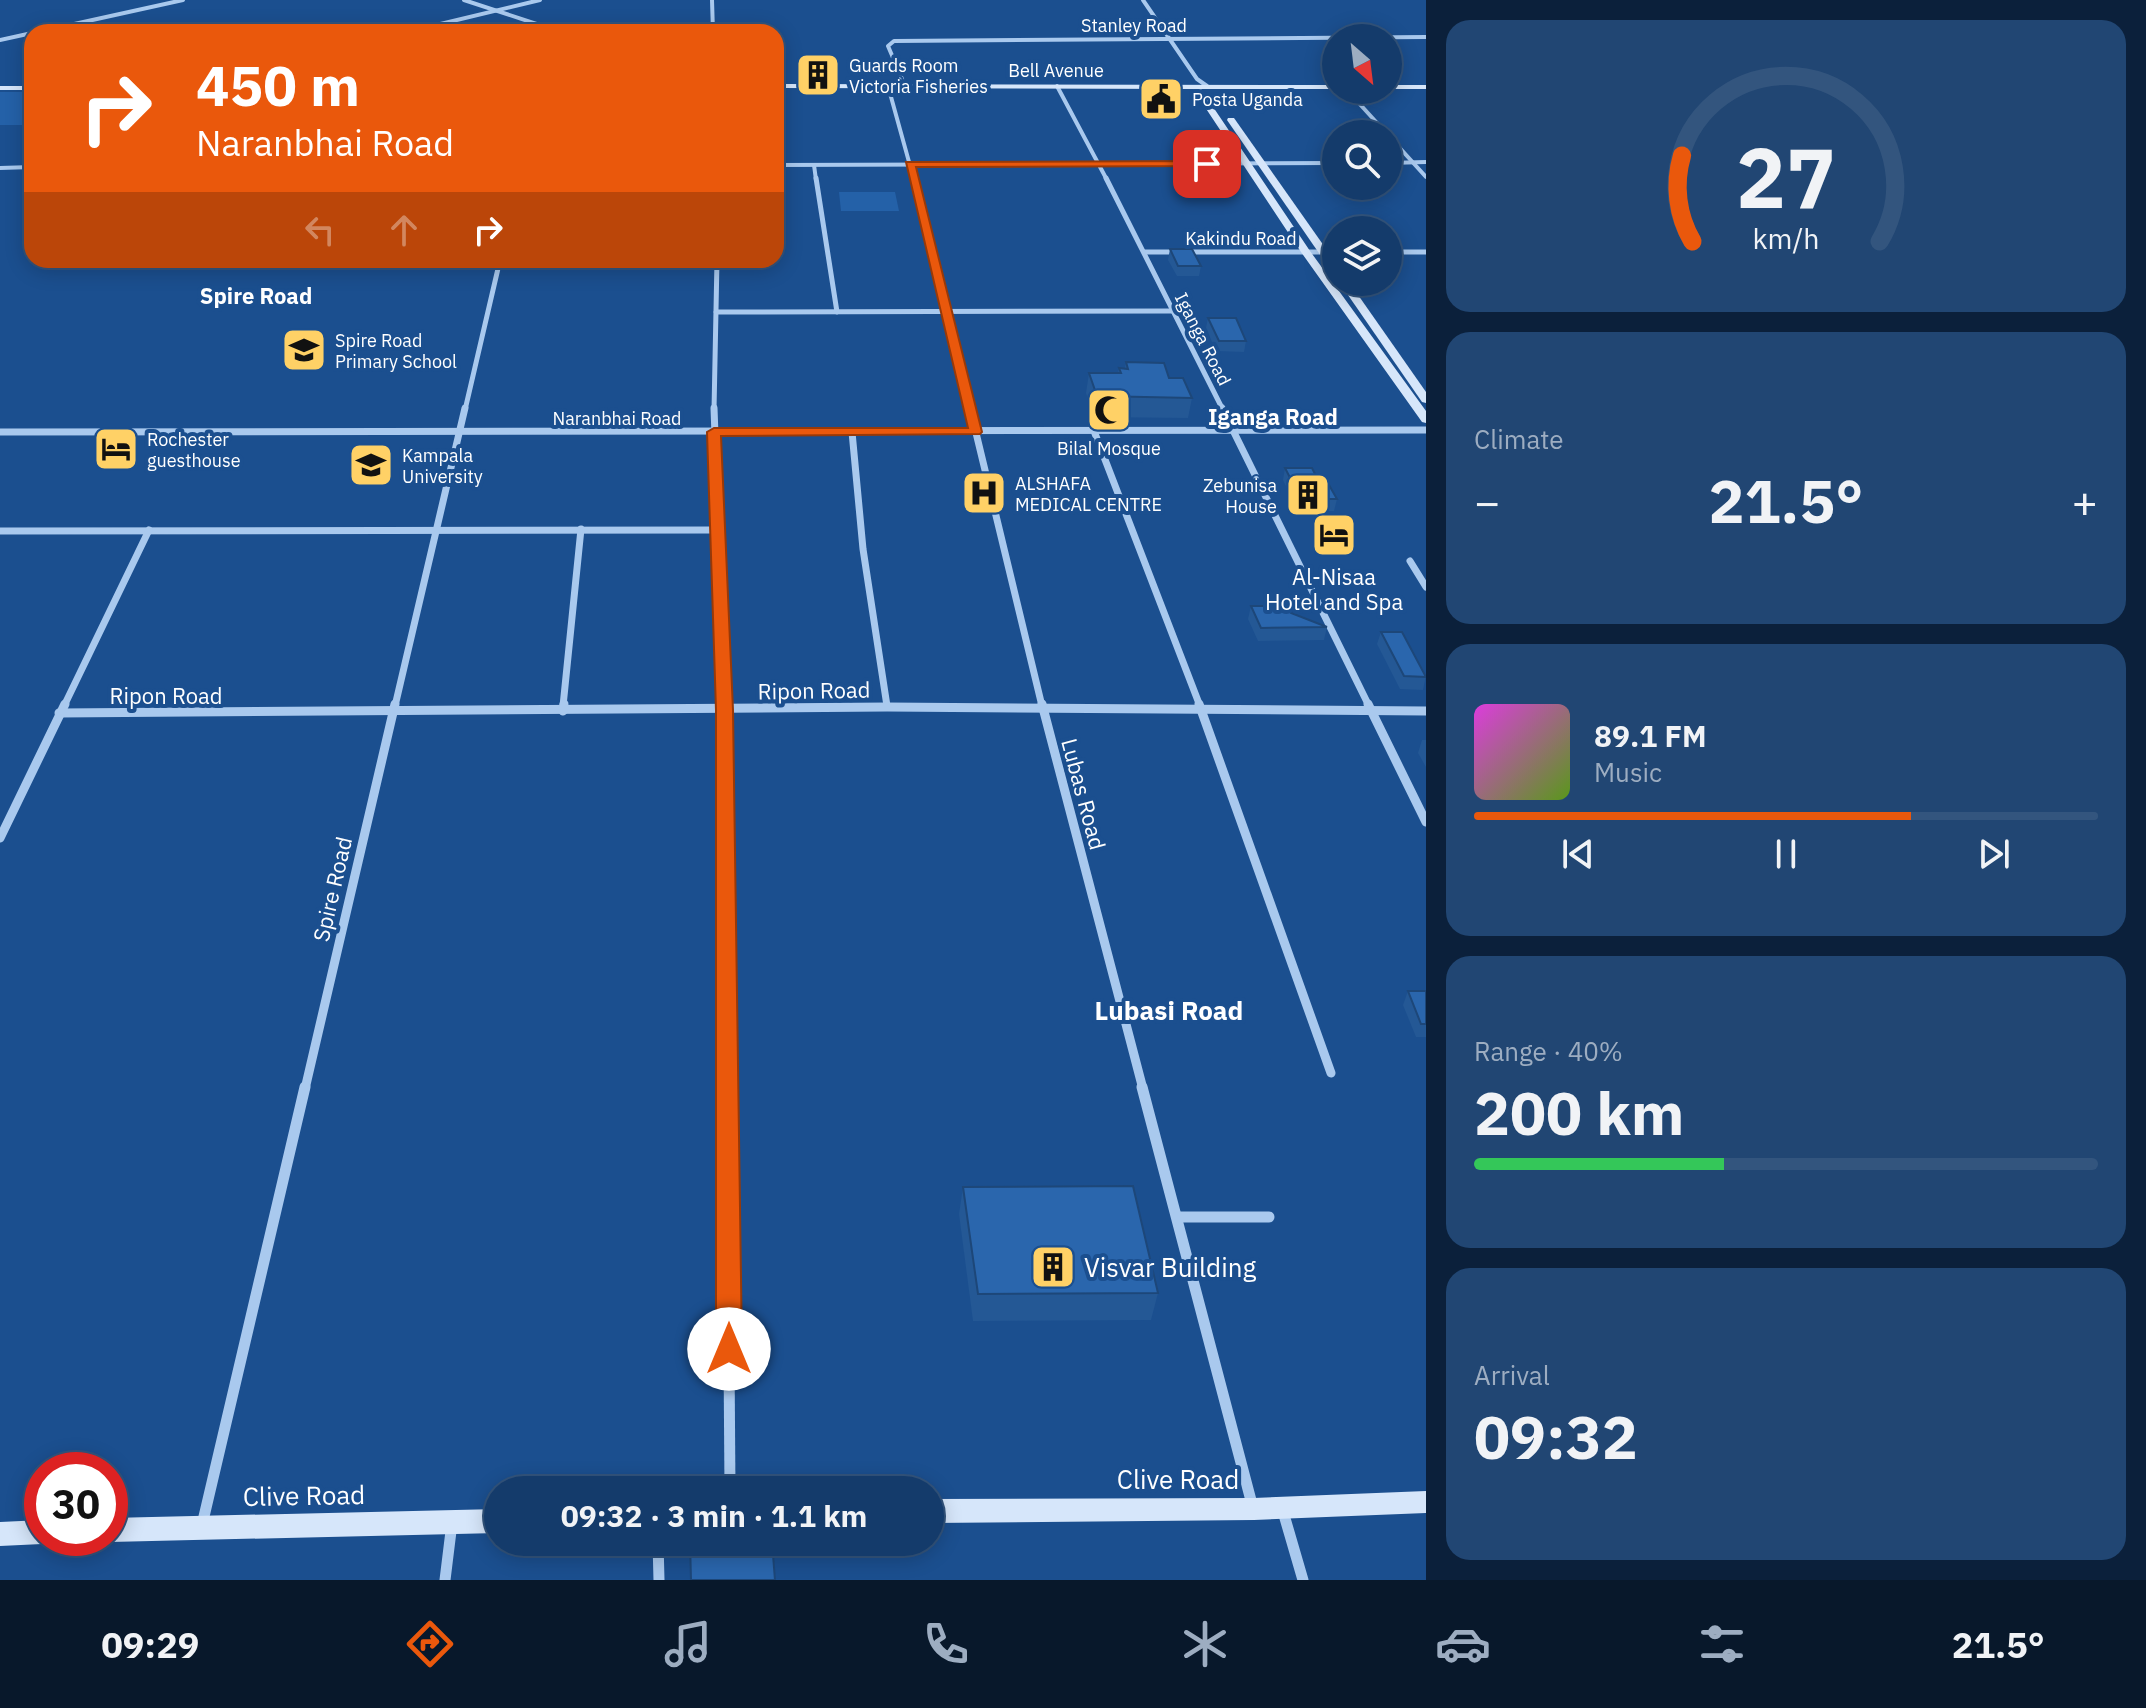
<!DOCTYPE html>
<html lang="en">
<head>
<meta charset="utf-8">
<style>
  body { margin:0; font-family:"IBM Plex Sans",sans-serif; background:#214673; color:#f1f3f6; height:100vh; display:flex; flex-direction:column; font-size:30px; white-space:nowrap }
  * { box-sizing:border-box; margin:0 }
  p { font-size:26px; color:#9dadc1 }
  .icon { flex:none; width:44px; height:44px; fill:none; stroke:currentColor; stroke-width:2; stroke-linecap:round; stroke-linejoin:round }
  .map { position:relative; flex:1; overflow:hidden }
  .details { display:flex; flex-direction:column; gap:20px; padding:20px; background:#0b203b; width:720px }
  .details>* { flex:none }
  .guide { position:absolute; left:24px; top:24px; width:760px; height:244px; border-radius:24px; box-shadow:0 4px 20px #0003,0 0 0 2px #33557e; background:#ea580c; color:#fff; overflow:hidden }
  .needle { width:52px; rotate:152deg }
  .controls { position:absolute; left:1322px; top:24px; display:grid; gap:16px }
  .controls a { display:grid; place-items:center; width:80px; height:80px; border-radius:50%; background:#143b6b; box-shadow:0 4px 20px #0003,0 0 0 2px #33557e; font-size:40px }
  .speed { position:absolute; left:24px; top:1452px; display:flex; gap:16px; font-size:40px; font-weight:700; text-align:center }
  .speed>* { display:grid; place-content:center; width:104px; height:104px; border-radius:50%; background:#143b6b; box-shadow:0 4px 20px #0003,0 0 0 2px #33557e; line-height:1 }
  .speed .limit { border:12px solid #d22; background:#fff; color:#111 }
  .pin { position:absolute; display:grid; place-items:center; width:68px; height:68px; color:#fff; margin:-34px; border-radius:16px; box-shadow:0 4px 12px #0006 }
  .me { position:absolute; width:88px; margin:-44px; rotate:0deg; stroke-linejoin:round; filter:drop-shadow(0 0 6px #0008) }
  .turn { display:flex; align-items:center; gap:28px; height:168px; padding:0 40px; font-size:36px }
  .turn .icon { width:104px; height:104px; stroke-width:2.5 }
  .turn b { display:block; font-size:56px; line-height:68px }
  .lanes { display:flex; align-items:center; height:76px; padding:0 40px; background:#0003; justify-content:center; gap:40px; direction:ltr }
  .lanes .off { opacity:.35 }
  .big { font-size:60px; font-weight:800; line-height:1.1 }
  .details .tile { flex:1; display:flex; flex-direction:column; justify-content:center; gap:12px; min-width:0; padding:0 28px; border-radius:24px; background:#214673 }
  .details .dial { align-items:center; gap:0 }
  .dial svg { height:208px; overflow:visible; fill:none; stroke:#33557e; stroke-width:7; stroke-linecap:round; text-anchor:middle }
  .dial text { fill:#f1f3f6; stroke:none }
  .song { display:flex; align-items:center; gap:24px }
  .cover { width:96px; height:96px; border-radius:12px; background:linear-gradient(135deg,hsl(300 70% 55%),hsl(90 70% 35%)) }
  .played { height:8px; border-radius:4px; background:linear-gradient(90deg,#ea580c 70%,#33557e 70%) }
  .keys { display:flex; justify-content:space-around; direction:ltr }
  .heat { display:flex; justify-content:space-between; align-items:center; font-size:44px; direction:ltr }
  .charge { height:12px; border-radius:6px; background:linear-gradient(90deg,#34c759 40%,#33557e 0) }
  .trip { position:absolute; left:484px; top:1476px; width:460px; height:80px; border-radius:40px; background:#143b6b; box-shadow:0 4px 20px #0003,0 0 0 2px #33557e; font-weight:800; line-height:80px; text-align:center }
  .dock { display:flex; height:128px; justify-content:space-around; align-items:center; background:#08182b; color:#9dadc1 }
  .dock .icon { width:56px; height:56px }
  .dock .on { color:#ea580c }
  .dock b { font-size:36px; color:#f1f3f6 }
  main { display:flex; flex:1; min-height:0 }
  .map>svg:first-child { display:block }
</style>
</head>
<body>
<main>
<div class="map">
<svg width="1426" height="1580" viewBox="0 0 1426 1580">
  <rect width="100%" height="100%" fill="#1b4f8f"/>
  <!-- green -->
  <g fill="#2461a8">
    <rect x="0" y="92" width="32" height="33"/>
    <path d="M 839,192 L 895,192 L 899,211 L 841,211 Z"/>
  </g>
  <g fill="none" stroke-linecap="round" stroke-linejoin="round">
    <!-- street-far4 -->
    <g stroke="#a9c9ee" stroke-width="4">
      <path d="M 464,0 L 561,32"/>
      <path d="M 712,0 L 713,32"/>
      <path d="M 1143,0 L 1197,79 L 1207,86"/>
      <path d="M 38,32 L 183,0"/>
      <path d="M 407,32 L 540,0"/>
      <path d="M 0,40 L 32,33"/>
      <path d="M 888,86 L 914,180"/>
      <path d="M 905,86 L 888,46 L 894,41 L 1426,37"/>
      <path d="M 1057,86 L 1107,180"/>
      <path d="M 1347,90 L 1387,134"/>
      <path d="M 1388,135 L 1426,177"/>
      <path d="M 1388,163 L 1426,162"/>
      <path d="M 776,165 L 1336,163"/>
      <path d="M 814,165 L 816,180"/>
      <path d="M 0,168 L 32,167"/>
    </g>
    <!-- street-far3 -->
    <g stroke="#a9c9ee" stroke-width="5">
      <path d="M 816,178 L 837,312"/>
      <path d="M 913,178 L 970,410"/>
      <path d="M 1106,178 L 1223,410"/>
      <path d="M 1145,252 L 1336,252"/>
      <path d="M 1388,252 L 1426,252"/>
      <path d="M 716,312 L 1172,311"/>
      <path d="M 465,410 L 500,260"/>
      <path d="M 714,410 L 717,260"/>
    </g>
    <!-- street-far2 -->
    <g stroke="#a9c9ee" stroke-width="7">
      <path d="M 714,408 L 725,706"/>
      <path d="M 970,408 L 1042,706"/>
      <path d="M 1222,408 L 1369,706"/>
      <path d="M 1094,431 L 1200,706"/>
      <path d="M 0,432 L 1426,430"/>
      <path d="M 852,432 L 863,549 L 887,706"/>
      <path d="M 0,531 L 717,530"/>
      <path d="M 1410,561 L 1426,587"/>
      <path d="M 64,706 L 149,530"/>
      <path d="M 395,706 L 465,408"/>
      <path d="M 563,706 L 581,529"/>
    </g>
    <!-- street-far1 -->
    <g stroke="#a9c9ee" stroke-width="9">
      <path d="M 725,704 L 727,1089"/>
      <path d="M 1042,704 L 1143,1089"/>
      <path d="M 1199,704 L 1331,1073"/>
      <path d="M 1368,704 L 1426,822"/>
      <path d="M 563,711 L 564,704"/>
      <path d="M 59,713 L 887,707 L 1426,711"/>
      <path d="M 0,838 L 65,704"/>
      <path d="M 305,1089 L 395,704"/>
    </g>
    <!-- street -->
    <g stroke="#a9c9ee" stroke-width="11">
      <path d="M 727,1087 L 730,1490"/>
      <path d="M 1142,1087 L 1253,1508"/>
      <path d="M 1177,1217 L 1269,1217"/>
      <path d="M 1282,1508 L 1303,1580"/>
      <path d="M 202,1525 L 305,1087"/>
      <path d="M 658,1542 L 659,1580"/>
      <path d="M 445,1580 L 452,1523"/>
    </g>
    <!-- secondary -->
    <g fill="#d6e6fa" fill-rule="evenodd">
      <path d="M 776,84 L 1336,85 L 1336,89 L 1201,89 L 1310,251 L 1426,411 L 1426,423 L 1422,422 L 1301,252 L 1193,89 L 776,88 Z"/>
      <rect x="1388" y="85" width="38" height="4"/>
      <rect x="0" y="86" width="32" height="4"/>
      <path d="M 1228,118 L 1234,118 L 1336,263 L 1336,273 L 1332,272 L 1227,120 Z"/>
      <path d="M 1339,282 L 1349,282 L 1426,392 L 1426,403 L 1422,402 Z"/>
      <path d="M 1426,1491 L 1426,1513 L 1254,1520 L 930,1523 L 930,1499 L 1254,1498 Z"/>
      <path d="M 498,1509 L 498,1533 L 110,1542 L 101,1538 L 110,1538 L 110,1518 Z"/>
      <path d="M 42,1520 L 42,1538 L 52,1538 L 51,1540 L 42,1544 L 0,1546 L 0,1522 Z"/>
    </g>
  </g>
  <!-- wall -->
  <g fill="#245895">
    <path d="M 1170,249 L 1201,266 L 1199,276 L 1177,276 L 1168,260 Z"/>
    <path d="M 1208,318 L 1246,341 L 1244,352 L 1216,351 L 1206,328 Z"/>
    <path d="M 1126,362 L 1169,378 L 1192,398 L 1188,418 L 1094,417 L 1086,393 L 1089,373 L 1118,373 L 1119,368 L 1125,368 Z"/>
    <path d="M 1285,468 L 1317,478 L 1337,499 L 1334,511 L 1298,511 L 1283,480 Z"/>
    <path d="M 1251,606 L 1291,613 L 1327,627 L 1324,640 L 1258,641 L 1248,619 Z"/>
    <path d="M 1381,632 L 1426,675 L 1423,690 L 1400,689 L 1377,644 Z"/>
    <path d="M 1422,740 L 1426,740 L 1426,767 L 1418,753 Z"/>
    <path d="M 1408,991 L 1426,991 L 1426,1037 L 1416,1037 L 1403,1005 Z"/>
    <path d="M 963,1187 L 1158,1293 L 1151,1320 L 973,1321 L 959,1214 Z"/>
  </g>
  <!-- building -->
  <g fill="#2a66ad" stroke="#1d4779" stroke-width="2">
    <path d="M 1170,249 L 1192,249 L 1201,266 L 1178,266 Z"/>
    <path d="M 1208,318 L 1236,318 L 1246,341 L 1219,341 Z"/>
    <path d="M 1126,362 L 1164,363 L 1169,378 L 1183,378 L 1192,398 L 1097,396 L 1089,373 L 1121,373 L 1119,368 L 1128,369 Z"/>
    <path d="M 1285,468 L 1312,468 L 1317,478 L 1325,478 L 1337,499 L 1301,499 Z"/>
    <path d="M 1251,606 L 1288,606 L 1291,613 L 1327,627 L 1261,628 Z"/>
    <path d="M 1381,632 L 1402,632 L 1426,677 L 1404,676 Z"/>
    <path d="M 1408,991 L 1426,991 L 1426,1024 L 1421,1024 Z"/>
    <path d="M 1133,1186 L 1158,1293 L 978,1294 L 963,1187 Z"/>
    <path d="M 690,1542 L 772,1542 L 775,1580 L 691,1580 Z"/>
  </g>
  <!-- route -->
  <path fill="#ea580c" stroke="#983908" stroke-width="2" d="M 1207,161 L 1212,164 L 1210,166 L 916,167 L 982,432 L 980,434 L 721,436 L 733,710 L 742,1349 L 738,1356 L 729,1360 L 720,1356 L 716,1349 L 716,710 L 707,432 L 714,428 L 968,428 L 906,162 Z"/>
  <!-- icons -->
  <defs>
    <g id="building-square" transform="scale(2.3)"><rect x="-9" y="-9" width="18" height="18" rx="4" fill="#ffd166" stroke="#1b4f8f"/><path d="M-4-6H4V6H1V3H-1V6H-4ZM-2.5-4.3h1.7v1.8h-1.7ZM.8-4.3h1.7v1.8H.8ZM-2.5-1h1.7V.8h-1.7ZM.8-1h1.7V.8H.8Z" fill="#111"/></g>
    <g id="civic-square" transform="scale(2.3)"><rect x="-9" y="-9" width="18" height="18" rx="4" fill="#ffd166" stroke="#1b4f8f"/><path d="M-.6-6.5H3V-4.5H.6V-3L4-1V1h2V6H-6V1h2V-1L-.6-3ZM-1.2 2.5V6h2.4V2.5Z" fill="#111"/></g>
    <g id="school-square" transform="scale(2.3)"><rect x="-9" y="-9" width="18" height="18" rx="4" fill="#ffd166" stroke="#1b4f8f"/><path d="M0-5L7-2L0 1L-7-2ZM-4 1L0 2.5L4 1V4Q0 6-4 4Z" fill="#111"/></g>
    <g id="mosque-square" transform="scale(2.3)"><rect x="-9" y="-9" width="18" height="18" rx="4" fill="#ffd166" stroke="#1b4f8f"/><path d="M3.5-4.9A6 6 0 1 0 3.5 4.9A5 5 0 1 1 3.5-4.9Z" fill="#111"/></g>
    <g id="hotel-square" transform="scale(2.3)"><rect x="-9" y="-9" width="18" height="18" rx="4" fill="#ffd166" stroke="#1b4f8f"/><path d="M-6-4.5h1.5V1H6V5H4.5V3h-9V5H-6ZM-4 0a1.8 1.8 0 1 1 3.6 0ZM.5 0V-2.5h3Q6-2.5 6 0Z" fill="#111"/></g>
    <g id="hospital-square" transform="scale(2.3)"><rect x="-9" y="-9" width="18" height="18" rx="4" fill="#ffd166" stroke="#1b4f8f"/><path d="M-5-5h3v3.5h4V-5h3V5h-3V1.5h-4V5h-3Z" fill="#111"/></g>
  </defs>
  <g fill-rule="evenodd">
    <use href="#building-square" x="818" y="75"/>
    <use href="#civic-square" x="1161" y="99"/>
    <use href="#school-square" x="304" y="350"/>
    <use href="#mosque-square" x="1109" y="410"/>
    <use href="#hotel-square" x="116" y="449"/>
    <use href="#school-square" x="371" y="465"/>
    <use href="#hospital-square" x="984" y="493"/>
    <use href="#building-square" x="1308" y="495"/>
    <use href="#hotel-square" x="1334" y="535"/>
    <use href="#building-square" x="1053" y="1267"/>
  </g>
  <g text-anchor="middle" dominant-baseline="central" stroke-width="8" stroke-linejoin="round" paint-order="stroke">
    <!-- far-street labels -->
    <g font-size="18" fill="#fff" stroke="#1b4f8f">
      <text x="1134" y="25">Stanley Road</text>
      <text x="1056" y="70">Bell Avenue</text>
      <text x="1241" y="238">Kakindu Road</text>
      <text transform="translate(1203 339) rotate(63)">Iganga Road</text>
      <text x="617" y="418">Naranbhai Road</text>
    </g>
    <!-- far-poi labels -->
    <g font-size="18" fill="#fff" stroke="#1b4f8f" text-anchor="start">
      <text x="849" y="65">Guards Room<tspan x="849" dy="21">Victoria Fisheries</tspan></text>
      <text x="1192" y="99">Posta Uganda</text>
      <text x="335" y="340">Spire Road<tspan x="335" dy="21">Primary School</tspan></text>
      <text x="147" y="439">Rochester<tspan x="147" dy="21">guesthouse</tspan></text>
      <text x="1109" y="448" text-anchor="middle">Bilal Mosque</text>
      <text x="402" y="455">Kampala<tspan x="402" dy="21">University</tspan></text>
      <text x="1015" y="483">ALSHAFA<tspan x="1015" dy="21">MEDICAL CENTRE</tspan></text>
      <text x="1277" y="485" text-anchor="end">Zebunisa<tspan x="1277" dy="21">House</tspan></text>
    </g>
    <!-- far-quarter labels -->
    <g font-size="22" font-weight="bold" fill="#fff" stroke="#1b4f8f">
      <text x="256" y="295">Spire Road</text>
      <text x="1273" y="416">Iganga Road</text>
    </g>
    <!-- poi labels -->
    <g font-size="22" fill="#fff" stroke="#1b4f8f">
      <text x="1334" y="576">Al-Nisaa<tspan x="1334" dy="25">Hotel and Spa</tspan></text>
    </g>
    <!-- street labels -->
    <g font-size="22" fill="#fff" stroke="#1b4f8f">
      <text transform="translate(814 690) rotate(-1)">Ripon Road</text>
      <text x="166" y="695">Ripon Road</text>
      <text transform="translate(1084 794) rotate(75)">Lubas Road</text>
      <text transform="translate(332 889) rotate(-77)">Spire Road</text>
    </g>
    <!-- quarter labels -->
    <g font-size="26" font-weight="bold" fill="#fff" stroke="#1b4f8f">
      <text x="1169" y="1010">Lubasi Road</text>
    </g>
    <!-- near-poi labels -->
    <g font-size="26" fill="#fff" stroke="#1b4f8f" text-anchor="start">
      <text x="1084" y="1267">Visvar Building</text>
    </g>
    <!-- near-street labels -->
    <g font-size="26" fill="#fff" stroke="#1b4f8f">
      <text x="1178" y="1479">Clive Road</text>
      <text transform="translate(304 1495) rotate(-1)">Clive Road</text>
    </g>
  </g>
</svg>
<div class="controls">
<a><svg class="needle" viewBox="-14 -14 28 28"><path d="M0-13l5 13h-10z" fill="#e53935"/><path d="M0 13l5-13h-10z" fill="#9dadc1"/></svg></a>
<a><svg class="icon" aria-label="search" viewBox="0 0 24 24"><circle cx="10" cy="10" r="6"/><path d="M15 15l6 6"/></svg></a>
<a><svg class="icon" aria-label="layers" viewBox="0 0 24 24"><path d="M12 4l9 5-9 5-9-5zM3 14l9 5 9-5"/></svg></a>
</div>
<div class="speed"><div class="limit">30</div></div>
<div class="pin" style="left:1207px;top:164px;background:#d93025"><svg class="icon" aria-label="arrive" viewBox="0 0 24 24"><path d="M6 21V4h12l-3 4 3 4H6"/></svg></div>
<svg class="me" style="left:729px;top:1349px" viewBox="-20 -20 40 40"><circle r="19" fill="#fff"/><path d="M0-13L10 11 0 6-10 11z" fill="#ea580c"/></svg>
<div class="trip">09:32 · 3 min · 1.1 km</div>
<div class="guide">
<div class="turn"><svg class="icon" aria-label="right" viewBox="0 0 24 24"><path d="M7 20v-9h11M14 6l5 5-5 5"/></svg><div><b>450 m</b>Naranbhai Road</div></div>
<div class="lanes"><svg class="icon off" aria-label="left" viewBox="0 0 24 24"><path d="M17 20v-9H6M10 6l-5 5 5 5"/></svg><svg class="icon off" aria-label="ahead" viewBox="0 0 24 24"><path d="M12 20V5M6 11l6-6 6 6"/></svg><svg class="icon" aria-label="right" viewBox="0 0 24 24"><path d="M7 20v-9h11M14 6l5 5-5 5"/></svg></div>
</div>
</div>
<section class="details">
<div class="tile dial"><svg viewBox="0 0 100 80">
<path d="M14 69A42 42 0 1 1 86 69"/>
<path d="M14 69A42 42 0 0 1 10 36" stroke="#ea580c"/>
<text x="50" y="56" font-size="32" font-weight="700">27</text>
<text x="50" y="72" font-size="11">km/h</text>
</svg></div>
<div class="tile"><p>Climate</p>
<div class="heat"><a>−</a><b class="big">21.5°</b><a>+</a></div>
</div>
<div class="tile">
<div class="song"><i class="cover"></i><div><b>89.1 FM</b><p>Music</p></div></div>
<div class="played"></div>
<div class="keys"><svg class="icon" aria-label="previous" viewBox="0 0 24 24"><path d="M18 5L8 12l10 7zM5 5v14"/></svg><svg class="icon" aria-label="pause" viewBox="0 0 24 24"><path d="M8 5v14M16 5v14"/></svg><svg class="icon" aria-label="next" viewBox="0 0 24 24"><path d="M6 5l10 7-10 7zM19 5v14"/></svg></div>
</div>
<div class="tile"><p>Range · 40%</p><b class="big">200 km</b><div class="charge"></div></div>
<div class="tile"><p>Arrival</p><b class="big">09:32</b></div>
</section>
</main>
<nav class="dock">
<b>09:29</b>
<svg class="icon on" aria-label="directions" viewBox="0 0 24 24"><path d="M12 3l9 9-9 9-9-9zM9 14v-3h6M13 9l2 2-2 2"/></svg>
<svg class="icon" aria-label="music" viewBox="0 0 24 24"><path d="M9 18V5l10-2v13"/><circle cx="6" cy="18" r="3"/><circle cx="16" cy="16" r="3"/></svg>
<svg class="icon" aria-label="phone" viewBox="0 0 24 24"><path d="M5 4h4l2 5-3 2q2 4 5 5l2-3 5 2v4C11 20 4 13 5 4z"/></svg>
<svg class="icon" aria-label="climate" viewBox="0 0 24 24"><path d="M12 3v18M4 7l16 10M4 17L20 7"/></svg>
<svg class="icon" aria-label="car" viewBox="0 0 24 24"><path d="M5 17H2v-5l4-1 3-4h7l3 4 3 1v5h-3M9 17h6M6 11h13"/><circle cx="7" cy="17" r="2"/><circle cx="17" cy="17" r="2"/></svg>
<svg class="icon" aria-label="filters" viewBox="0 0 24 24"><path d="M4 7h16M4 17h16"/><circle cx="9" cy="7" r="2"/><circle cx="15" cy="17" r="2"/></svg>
<b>21.5°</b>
</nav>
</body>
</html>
